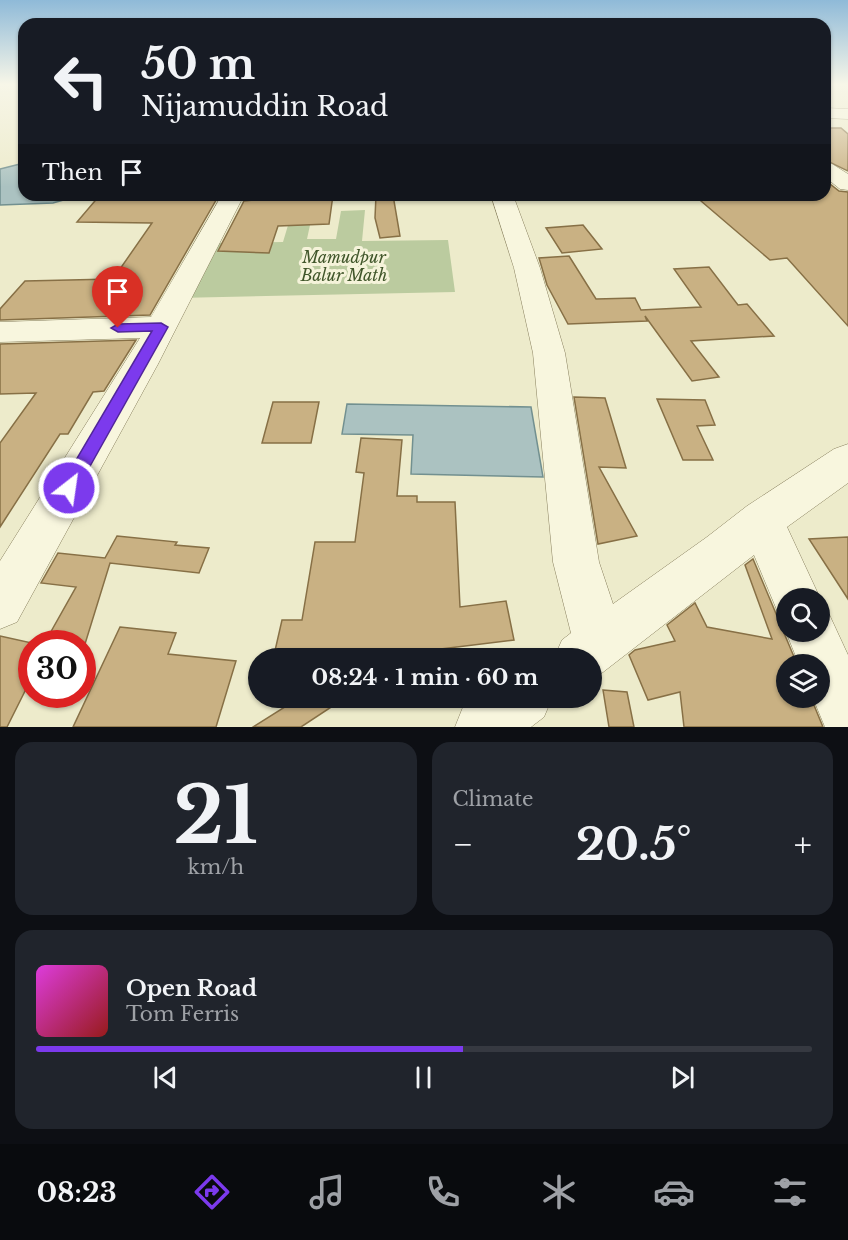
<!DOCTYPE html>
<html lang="en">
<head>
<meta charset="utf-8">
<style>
  body { margin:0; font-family:"Libre Baskerville",serif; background:#20242c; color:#f1f3f6; height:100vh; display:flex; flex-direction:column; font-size:22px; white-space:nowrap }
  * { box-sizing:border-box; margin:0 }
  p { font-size:20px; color:#9ea1a6 }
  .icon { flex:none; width:33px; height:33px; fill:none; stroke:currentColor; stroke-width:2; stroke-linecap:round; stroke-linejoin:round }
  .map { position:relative; height:727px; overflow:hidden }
  .details { display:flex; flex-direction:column; gap:15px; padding:15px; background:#0d0f14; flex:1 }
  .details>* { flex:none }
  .top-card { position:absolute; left:18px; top:18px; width:813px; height:183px; border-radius:18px; box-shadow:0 2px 4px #0004; background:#171b24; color:#f1f3f6; overflow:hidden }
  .fabs { position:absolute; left:776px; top:588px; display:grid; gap:12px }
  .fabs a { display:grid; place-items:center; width:54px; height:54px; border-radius:50%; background:#171b24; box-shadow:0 2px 4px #0004; font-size:30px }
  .speed { position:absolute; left:18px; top:630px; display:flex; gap:12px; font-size:30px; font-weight:700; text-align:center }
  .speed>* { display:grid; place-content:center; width:78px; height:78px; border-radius:50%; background:#171b24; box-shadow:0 2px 4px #0004; line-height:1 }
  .speed .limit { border:9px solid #d22; background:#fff; color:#111 }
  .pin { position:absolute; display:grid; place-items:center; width:51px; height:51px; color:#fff; margin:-62px -26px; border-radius:50% 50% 50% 0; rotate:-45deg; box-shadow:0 0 6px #0007 }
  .pin .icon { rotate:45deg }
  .me { position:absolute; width:66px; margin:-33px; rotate:30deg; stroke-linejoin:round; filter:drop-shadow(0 0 4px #0008) }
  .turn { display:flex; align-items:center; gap:21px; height:126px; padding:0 24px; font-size:27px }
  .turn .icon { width:78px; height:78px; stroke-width:2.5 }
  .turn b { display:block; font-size:42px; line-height:51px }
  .then { display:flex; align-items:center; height:57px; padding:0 24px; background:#0003; gap:12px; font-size:22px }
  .big { font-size:45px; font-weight:700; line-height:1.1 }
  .details .card { flex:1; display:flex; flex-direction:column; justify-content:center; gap:9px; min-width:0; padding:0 21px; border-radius:18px; background:#20242c }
  .details .dial { align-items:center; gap:0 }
  .dial b { font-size:78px; line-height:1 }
  .song { display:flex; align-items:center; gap:18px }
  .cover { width:72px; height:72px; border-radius:9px; background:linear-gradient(135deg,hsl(300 70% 55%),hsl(0 70% 35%)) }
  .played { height:6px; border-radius:3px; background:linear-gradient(90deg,#7c3aed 55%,#363941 55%) }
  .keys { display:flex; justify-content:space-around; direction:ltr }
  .heat { display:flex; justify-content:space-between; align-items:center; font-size:33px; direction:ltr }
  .details .tiles { flex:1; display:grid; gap:15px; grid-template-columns:1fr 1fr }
  .card:last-child { grid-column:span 2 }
  .trip { position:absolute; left:248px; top:648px; width:354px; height:60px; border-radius:30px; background:#171b24; box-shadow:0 2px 4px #0004; font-weight:700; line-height:60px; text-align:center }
  .tab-bar { display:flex; height:96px; justify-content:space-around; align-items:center; background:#090b0e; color:#9ea1a6 }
  .tab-bar .icon { width:42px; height:42px }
  .tab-bar .on { color:#7c3aed }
  .tab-bar b { font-size:27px; color:#f1f3f6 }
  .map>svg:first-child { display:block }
</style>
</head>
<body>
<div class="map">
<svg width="848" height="727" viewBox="0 0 848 727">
  <rect width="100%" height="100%" fill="#edebcb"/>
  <!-- green -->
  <path fill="#bbcb9f" d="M 365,210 L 362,241 L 448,240 L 455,292 L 177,298 L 217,243 L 283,242 L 292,212 L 313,211 L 307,239 L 336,239 L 341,211 Z"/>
  <!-- water -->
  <g fill="#abc2c1" stroke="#729090" stroke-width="1.5">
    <path d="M 24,163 L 24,195 L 81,195 L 53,203 L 0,205 L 0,169 Z"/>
    <path d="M 347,404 L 531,407 L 543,477 L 411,474 L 413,435 L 342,434 Z"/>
  </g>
  <!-- building -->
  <g fill="#c9b183" stroke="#877046" stroke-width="1.5">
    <path d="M 825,128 L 841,128 L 848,134 L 848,171 L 825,160 Z"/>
    <path d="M 825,180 L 839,191 L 848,192 L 848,326 L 787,258 L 770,260 L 694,195 L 825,195 Z"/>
    <path d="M 100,195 L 219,195 L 150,315 L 0,320 L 0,309 L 25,281 L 113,279 L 152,223 L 77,222 Z"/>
    <path d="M 302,195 L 333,195 L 329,224 L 278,226 L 269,253 L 218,251 L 244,201 Z"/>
    <path d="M 376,195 L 393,195 L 400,236 L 380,238 L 375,218 Z"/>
    <path d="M 583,225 L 602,249 L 562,253 L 546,228 Z"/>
    <path d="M 569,256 L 596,299 L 635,298 L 641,310 L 701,307 L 674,269 L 709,267 L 738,305 L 747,304 L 774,336 L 691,341 L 719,377 L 692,381 L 645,316 L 647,321 L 568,324 L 547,285 L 539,258 Z"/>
    <path d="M 136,340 L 104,391 L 93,392 L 68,434 L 60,434 L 0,527 L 0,443 L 36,393 L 0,394 L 0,344 Z"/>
    <path d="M 574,397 L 605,398 L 626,468 L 599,467 L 637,536 L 598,544 Z"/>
    <path d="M 657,399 L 705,400 L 715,425 L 697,426 L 713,460 L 683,460 Z"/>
    <path d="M 273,402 L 319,402 L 311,443 L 262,443 Z"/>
    <path d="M 361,438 L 402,440 L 397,496 L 417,496 L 417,502 L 455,502 L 460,607 L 506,601 L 514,640 L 367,658 L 274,655 L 282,620 L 302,620 L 315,542 L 355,542 L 364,473 L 356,472 Z"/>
    <path d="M 117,536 L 177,542 L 175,545 L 209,548 L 199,573 L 110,563 L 85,644 L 44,644 L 76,587 L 41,583 L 58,553 L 105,558 Z"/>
    <path d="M 848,537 L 848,599 L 809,539 Z"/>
    <path d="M 753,559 L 777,616 L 786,620 L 784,633 L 797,664 L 786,664 L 786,698 L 811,698 L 823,727 L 684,727 L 680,692 L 648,700 L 629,655 L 635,650 L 675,641 L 667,625 L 695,603 L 707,627 L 772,639 L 745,565 Z"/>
    <path d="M 120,627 L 176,633 L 168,654 L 236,661 L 216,727 L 73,727 Z"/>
    <path d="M 0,636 L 32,643 L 32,677 L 7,727 L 0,727 Z"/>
    <path d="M 603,690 L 627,692 L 634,727 L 609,727 Z"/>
    <path d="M 299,698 L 345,698 L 301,727 L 253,727 Z"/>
  </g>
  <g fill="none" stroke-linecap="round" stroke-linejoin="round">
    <!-- street casing -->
    <g stroke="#89805f" stroke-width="1">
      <g id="street">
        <path d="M 825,108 L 848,109 L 848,119 L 825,118 Z"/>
        <path d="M 825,162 L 832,164 L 848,174 L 848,190 L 840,189 L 825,177 Z"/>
        <path d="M 222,195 L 244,195 L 158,364 L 17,622 L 0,629 L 0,561 L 140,338 L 0,342 L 0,322 L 151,317 Z"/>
        <path d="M 491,195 L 513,195 L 540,268 L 565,353 L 599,562 L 613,604 L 707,537 L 747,506 L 834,449 L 848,444 L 848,483 L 787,527 L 820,598 L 819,601 L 819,598 L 786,598 L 786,618 L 779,615 L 754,555 L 598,676 L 591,679 L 591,658 L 554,658 L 562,640 L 571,633 L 553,562 L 533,353 L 514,268 Z"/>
        <path d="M 819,610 L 829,614 L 848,655 L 848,727 L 825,727 L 813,698 L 819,698 L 819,664 L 799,664 L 786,632 L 819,632 Z"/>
        <path d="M 477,698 L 552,698 L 544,717 L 531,727 L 455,727 L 463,707 Z"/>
      </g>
    </g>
    <!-- street -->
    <use href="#street" fill="#f8f6de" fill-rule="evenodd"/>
  </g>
  <!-- sky -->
  <linearGradient id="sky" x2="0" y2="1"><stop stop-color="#8fbad8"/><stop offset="0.45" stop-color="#f7f6e8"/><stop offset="1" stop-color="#f7f6e8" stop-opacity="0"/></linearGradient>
  <rect width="848" height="187" fill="url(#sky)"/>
  <!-- route -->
  <path fill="#7c3aed" stroke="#51269a" stroke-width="1.5" d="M 161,323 L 168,327 L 75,493 L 69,495 L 63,493 L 60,488 L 63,482 L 152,331 L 118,332 L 111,328 L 118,324 Z"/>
  <g text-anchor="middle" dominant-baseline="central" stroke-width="6" stroke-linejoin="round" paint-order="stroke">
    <!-- park labels -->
    <g font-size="16" font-style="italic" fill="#40562a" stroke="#f5f3da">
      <text x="344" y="257">Mamudpur<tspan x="344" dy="18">Balur Math</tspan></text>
    </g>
  </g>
</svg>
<div class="fabs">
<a><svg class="icon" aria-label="search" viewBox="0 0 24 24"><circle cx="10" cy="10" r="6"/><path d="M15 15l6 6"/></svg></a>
<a><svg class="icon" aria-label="layers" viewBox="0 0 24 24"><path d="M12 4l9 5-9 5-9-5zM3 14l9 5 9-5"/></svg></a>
</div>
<div class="speed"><div class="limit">30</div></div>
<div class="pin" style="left:118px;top:328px;background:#d93025"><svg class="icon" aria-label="arrive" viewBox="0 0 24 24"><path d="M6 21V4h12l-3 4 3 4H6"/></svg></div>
<svg class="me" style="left:69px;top:488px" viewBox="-20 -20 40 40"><circle r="17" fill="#7c3aed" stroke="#fff" stroke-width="3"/><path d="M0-11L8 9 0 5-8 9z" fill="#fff"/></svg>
<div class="trip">08:24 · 1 min · 60 m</div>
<div class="top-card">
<div class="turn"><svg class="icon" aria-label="left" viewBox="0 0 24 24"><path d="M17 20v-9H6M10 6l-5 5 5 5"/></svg><div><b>50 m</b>Nijamuddin Road</div></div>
<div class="then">Then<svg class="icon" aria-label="arrive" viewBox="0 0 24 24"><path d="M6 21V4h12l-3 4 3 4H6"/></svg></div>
</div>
</div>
<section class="details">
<div class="tiles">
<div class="card dial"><b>21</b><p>km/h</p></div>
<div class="card"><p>Climate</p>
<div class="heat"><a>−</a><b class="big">20.5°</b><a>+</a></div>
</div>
<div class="card">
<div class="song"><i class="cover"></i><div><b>Open Road</b><p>Tom Ferris</p></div></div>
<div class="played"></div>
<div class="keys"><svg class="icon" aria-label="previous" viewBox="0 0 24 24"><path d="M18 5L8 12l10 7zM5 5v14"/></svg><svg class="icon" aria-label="pause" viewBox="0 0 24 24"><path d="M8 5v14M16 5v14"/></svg><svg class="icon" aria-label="next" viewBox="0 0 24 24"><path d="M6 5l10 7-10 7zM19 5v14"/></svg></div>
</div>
</div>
</section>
<nav class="tab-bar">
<b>08:23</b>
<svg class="icon on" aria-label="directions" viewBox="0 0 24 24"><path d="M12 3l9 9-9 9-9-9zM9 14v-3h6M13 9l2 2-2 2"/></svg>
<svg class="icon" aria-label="music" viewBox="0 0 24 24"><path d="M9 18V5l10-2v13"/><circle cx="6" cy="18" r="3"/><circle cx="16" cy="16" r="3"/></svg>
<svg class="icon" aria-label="phone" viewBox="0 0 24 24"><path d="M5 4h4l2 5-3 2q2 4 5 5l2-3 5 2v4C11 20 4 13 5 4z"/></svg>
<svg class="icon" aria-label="climate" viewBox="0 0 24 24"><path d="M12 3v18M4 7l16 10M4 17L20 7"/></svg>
<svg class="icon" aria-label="car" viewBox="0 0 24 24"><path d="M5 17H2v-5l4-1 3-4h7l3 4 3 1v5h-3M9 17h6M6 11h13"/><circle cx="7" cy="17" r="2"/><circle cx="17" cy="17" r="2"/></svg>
<svg class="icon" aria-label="filters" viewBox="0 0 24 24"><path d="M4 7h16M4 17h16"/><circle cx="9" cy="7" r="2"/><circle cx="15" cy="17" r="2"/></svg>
</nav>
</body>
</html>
